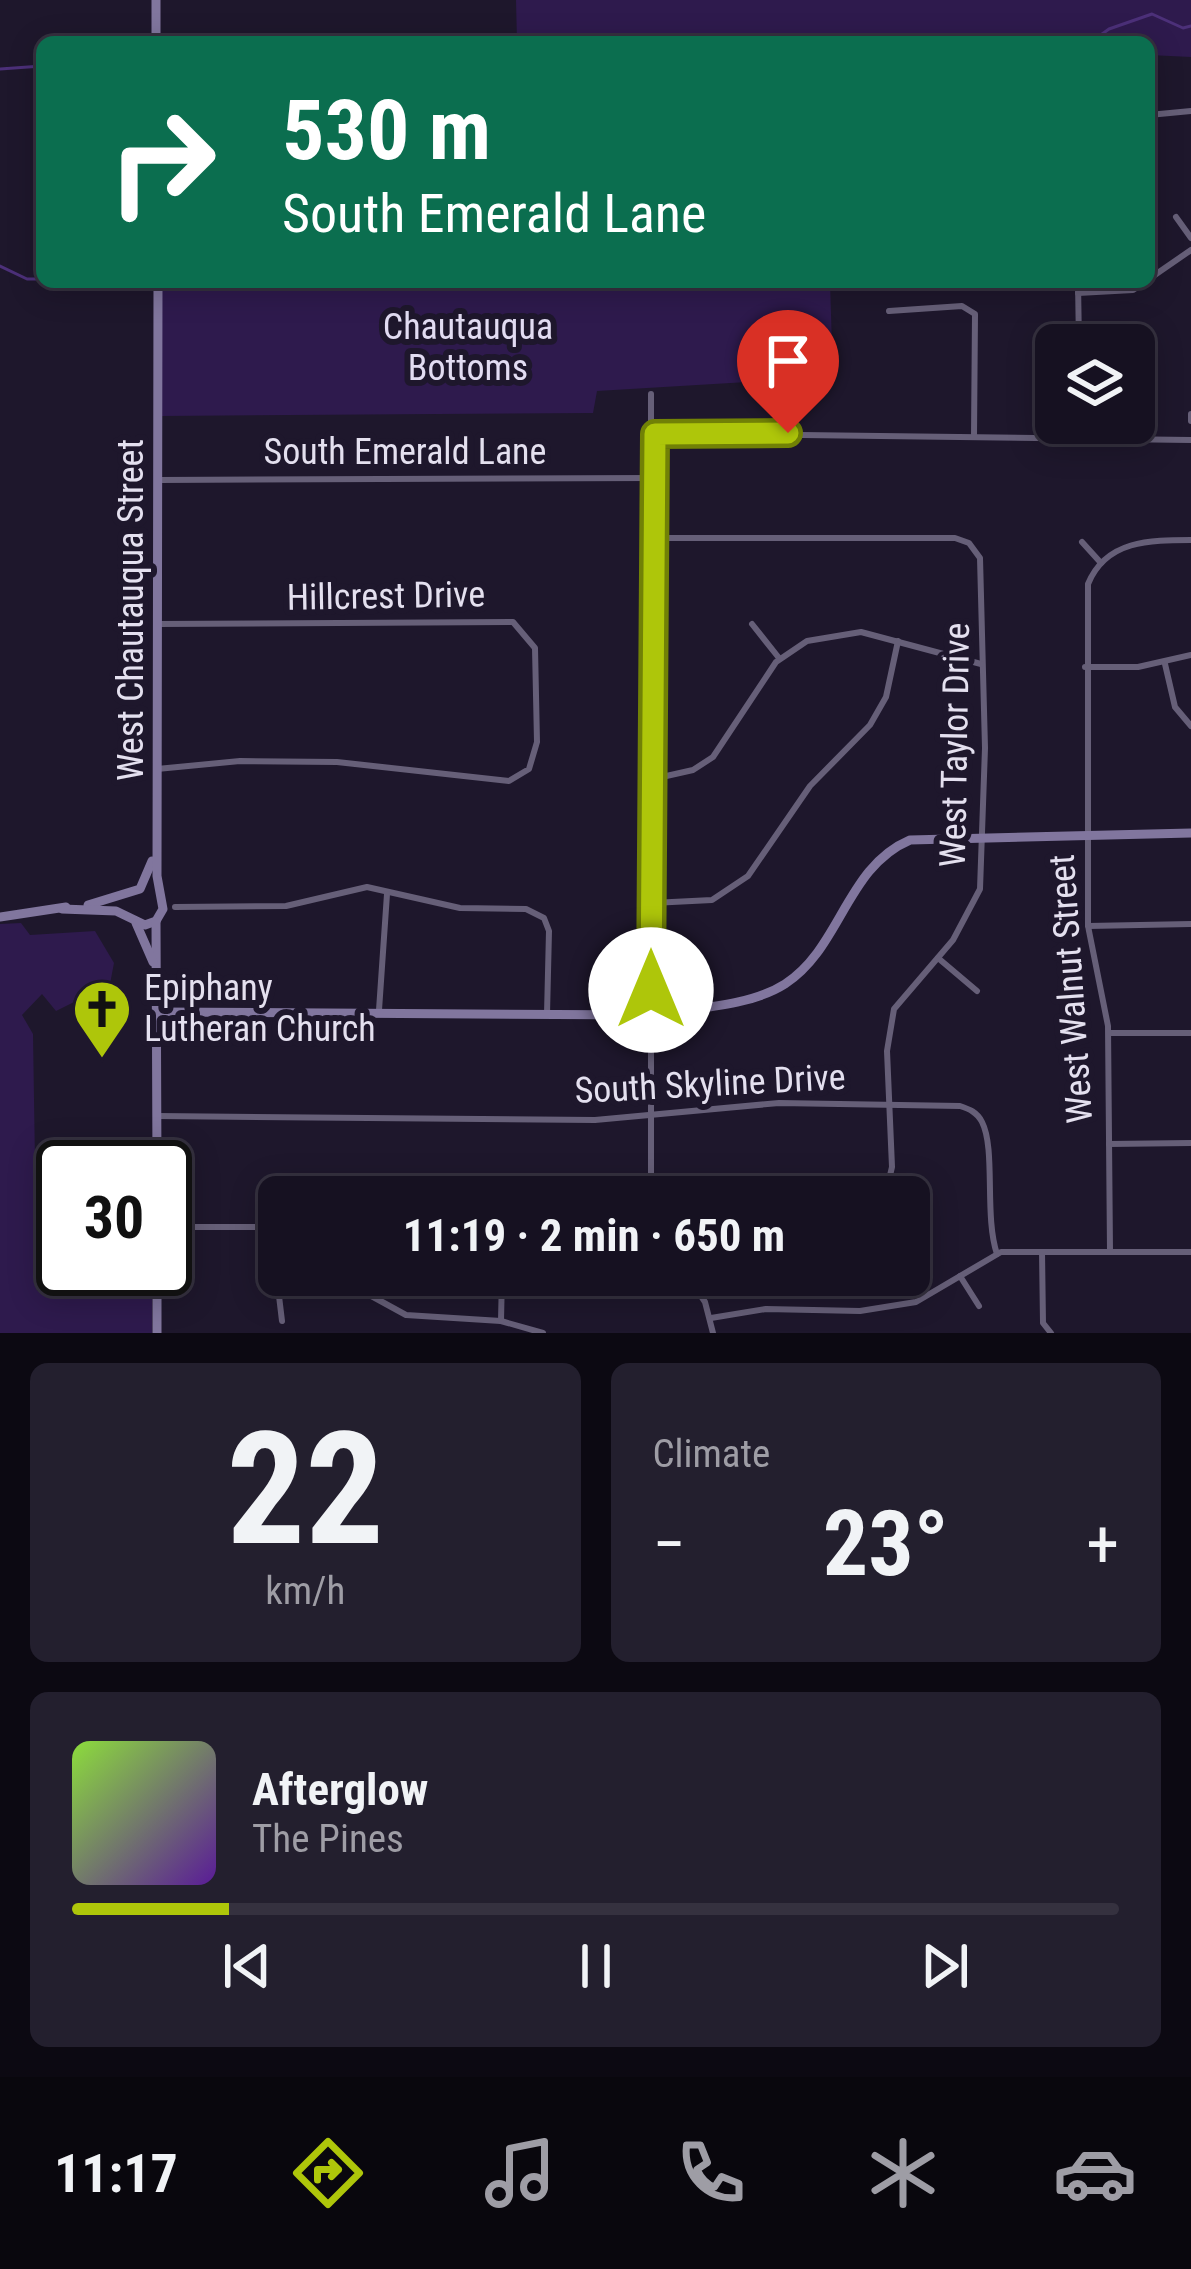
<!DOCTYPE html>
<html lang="en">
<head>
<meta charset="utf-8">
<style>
  body { margin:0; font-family:"Roboto Condensed",sans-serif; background:#231f2e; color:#f1f3f6; height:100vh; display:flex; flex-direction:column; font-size:45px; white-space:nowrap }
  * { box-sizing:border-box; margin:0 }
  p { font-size:39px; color:#9e9da5 }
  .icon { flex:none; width:66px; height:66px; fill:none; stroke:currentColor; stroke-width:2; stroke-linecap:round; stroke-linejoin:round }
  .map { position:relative; height:1333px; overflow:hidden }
  .details { display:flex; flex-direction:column; gap:30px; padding:30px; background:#0c0912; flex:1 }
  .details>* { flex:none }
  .guide { position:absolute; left:36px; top:36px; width:1119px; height:252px; border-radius:18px; box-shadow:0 6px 30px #0003,0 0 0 3px #35313f; background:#0b6e4f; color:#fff; overflow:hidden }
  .controls { position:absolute; left:1035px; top:324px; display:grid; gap:24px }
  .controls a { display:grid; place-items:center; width:120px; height:120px; border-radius:18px; background:#161121; box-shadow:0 6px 30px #0003,0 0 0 3px #35313f; font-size:60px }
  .speed { position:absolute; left:36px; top:1140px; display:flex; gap:24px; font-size:60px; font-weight:700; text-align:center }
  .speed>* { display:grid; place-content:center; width:156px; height:156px; border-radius:50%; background:#161121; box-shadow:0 6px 30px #0003,0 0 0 3px #35313f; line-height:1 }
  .speed .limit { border:6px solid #111; border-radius:18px; background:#fff; color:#111 }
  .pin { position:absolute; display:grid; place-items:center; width:102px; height:102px; color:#fff; margin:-123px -51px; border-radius:50% 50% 50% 0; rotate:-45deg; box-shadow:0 0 12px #0007 }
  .pin .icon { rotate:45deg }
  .me { position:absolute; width:132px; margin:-66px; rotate:0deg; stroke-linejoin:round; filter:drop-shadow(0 0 9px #0008) }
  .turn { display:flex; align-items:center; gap:42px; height:252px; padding:0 48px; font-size:54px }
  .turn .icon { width:156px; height:156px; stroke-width:2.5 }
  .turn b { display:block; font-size:84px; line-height:102px }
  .big { font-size:90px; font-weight:700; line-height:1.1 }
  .details .widget { flex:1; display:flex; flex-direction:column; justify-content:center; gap:18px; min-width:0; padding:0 42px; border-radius:18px; background:#231f2e }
  .details .dial { align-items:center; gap:0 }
  .dial b { font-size:156px; line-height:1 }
  .song { display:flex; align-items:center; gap:36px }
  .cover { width:144px; height:144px; border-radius:18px; background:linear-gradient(135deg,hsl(90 70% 55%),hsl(270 70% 35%)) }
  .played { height:12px; border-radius:6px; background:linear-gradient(90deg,#aec60a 15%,#35313f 15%) }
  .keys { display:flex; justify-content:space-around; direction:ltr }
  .heat { display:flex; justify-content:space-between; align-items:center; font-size:66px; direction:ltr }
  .details .tiles { flex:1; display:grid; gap:30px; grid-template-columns:1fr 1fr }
  .widget:last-child { grid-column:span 2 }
  .trip { position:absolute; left:258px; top:1176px; width:672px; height:120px; border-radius:18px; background:#161121; box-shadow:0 6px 30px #0003,0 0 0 3px #35313f; font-weight:700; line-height:120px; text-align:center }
  .dock { display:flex; height:192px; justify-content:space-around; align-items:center; background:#09070d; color:#9e9da5 }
  .dock .icon { width:84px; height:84px }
  .dock .current { color:#aec60a }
  .dock b { font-size:54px; color:#f1f3f6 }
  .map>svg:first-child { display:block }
</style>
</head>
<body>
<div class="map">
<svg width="1191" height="1333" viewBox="0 0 1191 1333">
  <rect width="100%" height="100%" fill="#1e172c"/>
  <!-- green -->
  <g fill="#2e1a4d">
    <path d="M 516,0 L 1191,0 L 1191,57 L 1149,55 L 1149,42 L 517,42 Z"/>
    <path d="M 158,282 L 830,282 L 833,377 L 597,391 L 593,413 L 159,416 Z"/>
    <path d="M 21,923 L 30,935 L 95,931 L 114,963 L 110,984 L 56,1011 L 42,994 L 22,1015 L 33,1034 L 37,1291 L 152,1290 L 152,1333 L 0,1333 L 0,924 Z"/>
  </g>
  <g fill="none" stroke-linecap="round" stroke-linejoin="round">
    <!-- stream -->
    <g stroke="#4c3079" stroke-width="3">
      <path d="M 1011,42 L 1030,35 L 1061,42"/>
      <path d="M 1091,42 L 1109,29 L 1152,14 L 1183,28 L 1191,26"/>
      <path d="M 0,69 L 42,66"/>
      <path d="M 0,266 L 27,279 L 42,279"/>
    </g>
    <!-- street -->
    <g stroke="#665f78" stroke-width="6">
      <path d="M 1149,115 L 1191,111"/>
      <path d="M 1176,217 L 1191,238"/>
      <path d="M 1078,282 L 1079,345"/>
      <path d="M 1078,293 L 1133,290 L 1191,250"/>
      <path d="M 889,311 L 962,306 L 975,314 L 974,436"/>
      <path d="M 1191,414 L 1191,421"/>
      <path d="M 1089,423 L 1096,438"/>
      <path d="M 655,433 L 1191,440"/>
      <path d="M 159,480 L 651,478"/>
      <path d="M 655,538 L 955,538 L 969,543 L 980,558 L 985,748 L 980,889 L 953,940 L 894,1009 L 887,1051 L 892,1167 L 888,1184 L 874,1197"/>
      <path d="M 1082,542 L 1101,563"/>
      <path d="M 752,624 L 779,658"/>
      <path d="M 1165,664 L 1175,707 L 1191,726"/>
      <path d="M 1085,667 L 1138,667 L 1191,655"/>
      <path d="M 157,769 L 240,761 L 337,762 L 509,781 L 529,769 L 537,742 L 535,648 L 513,622 L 158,624"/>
      <path d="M 653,779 L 693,770 L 713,757 L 776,662 L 807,641 L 861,632 L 981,664"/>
      <path d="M 652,903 L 712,900 L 748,876 L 810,786 L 870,725 L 886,697 L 898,641"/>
      <path d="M 175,907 L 286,906 L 367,887 L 460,908 L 526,909 L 544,918 L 549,931 L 547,1014"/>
      <path d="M 1088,926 L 1191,924"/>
      <path d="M 938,958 L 977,991"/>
      <path d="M 379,1010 L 387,894"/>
      <path d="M 1109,1033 L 1191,1033"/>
      <path d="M 157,1116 L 595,1120 L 779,1103 L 960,1106 C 969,1109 977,1112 982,1122 C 996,1149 984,1216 997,1254"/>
      <path d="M 1109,1144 L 1191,1143"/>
      <path d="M 651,1197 L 651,394"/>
      <path d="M 165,1227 L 279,1227"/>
      <path d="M 266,1229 L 279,1236"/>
      <path d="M 1110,1251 L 1108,1026 L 1088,926 L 1088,584 C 1106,540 1150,540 1191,540"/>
      <path d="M 1042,1252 L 1043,1323 L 1051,1333"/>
      <path d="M 333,1275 L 406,1315 L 501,1321 L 543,1333"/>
      <path d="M 687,1275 L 705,1302 L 713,1333"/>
      <path d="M 960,1276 L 979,1306"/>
      <path d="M 711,1318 L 766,1309 L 860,1311 L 916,1302 L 1001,1252 L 1191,1252"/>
      <path d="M 282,1321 L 279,1296 L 286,1275"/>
      <path d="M 501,1321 L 502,1275"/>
    </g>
    <!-- secondary -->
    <g stroke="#81769e" stroke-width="9">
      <path d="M 156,0 L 156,42"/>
      <path d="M 88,905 L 140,889 L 152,861"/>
      <path d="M 62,909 L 116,911 L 145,925 L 156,921 L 163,909 L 157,876 L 158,282"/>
      <path d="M 0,917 L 66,907"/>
      <path d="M 156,921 L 157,1167"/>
      <path d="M 136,923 L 153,962"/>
      <path d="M 157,1012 L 651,1015 C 693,1008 749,1007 785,984 C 841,948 846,867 910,840 L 1191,833"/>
      <path d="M 157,1269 L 157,1333"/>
    </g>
  </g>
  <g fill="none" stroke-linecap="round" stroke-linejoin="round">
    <!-- route casing -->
    <g stroke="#718106" stroke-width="30">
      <path id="route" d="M 651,990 L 655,434 L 788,433"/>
    </g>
    <!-- route -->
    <use href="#route" stroke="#aec60a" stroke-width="21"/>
  </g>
  <!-- icons -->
  <defs>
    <g id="church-pin" transform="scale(3)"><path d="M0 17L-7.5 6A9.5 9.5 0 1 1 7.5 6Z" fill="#aec60a" stroke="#1e172c"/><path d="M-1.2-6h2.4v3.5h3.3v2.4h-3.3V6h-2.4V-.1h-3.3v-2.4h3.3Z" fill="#111"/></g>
  </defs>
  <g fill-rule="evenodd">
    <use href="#church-pin" x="102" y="1009"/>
  </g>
  <g text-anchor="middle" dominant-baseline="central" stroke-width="12" stroke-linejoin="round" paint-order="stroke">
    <!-- park labels -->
    <g font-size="36" fill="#e2dcf2" stroke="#1e172c">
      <text x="468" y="327">Chautauqua<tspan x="468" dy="41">Bottoms</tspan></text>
    </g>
    <!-- street labels -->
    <g font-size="36" fill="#e4e0ef" stroke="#1e172c">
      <text x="405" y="452">South Emerald Lane</text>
      <text transform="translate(386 596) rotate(-1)">Hillcrest Drive</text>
      <text transform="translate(131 610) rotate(-90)">West Chautauqua Street</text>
      <text transform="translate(955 745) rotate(-89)">West Taylor Drive</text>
      <text transform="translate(1071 989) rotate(-94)">West Walnut Street</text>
      <text transform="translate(710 1084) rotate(-3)">South Skyline Drive</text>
    </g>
    <!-- poi labels -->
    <g font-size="36" fill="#e4e0ef" stroke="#1e172c" text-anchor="start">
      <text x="144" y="988">Epiphany<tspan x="144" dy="41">Lutheran Church</tspan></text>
    </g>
  </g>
</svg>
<div class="controls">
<a><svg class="icon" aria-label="layers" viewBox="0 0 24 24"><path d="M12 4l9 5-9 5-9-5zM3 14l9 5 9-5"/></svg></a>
</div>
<div class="speed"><div class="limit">30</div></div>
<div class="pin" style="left:788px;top:433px;background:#d93025"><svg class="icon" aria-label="arrive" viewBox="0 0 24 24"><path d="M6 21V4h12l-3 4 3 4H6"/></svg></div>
<svg class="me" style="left:651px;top:990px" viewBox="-20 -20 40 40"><circle r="19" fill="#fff"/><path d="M0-13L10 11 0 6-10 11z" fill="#aec60a"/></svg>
<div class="trip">11:19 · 2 min · 650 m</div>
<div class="guide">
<div class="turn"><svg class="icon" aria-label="right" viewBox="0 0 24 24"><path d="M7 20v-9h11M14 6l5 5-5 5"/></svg><div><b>530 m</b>South Emerald Lane</div></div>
</div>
</div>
<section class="details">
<div class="tiles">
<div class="widget dial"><b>22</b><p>km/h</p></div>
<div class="widget"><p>Climate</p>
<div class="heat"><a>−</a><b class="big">23°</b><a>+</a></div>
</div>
<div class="widget">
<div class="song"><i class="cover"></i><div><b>Afterglow</b><p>The Pines</p></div></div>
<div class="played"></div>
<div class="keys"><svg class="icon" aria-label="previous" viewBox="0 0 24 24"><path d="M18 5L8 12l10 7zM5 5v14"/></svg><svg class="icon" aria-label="pause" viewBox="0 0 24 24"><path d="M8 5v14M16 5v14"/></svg><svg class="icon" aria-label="next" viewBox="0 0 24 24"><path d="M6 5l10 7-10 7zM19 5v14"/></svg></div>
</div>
</div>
</section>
<nav class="dock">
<b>11:17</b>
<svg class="icon current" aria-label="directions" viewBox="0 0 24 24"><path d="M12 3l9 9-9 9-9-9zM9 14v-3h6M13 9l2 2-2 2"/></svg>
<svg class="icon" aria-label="music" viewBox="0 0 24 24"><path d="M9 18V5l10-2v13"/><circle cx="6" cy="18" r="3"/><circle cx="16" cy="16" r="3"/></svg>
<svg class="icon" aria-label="phone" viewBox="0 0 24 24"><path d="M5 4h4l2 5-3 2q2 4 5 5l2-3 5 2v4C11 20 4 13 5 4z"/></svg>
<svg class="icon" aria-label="climate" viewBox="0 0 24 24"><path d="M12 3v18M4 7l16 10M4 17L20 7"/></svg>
<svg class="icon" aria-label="car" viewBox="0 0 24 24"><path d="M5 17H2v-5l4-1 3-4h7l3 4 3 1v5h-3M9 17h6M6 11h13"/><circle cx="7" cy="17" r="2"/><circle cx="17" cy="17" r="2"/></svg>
</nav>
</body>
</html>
